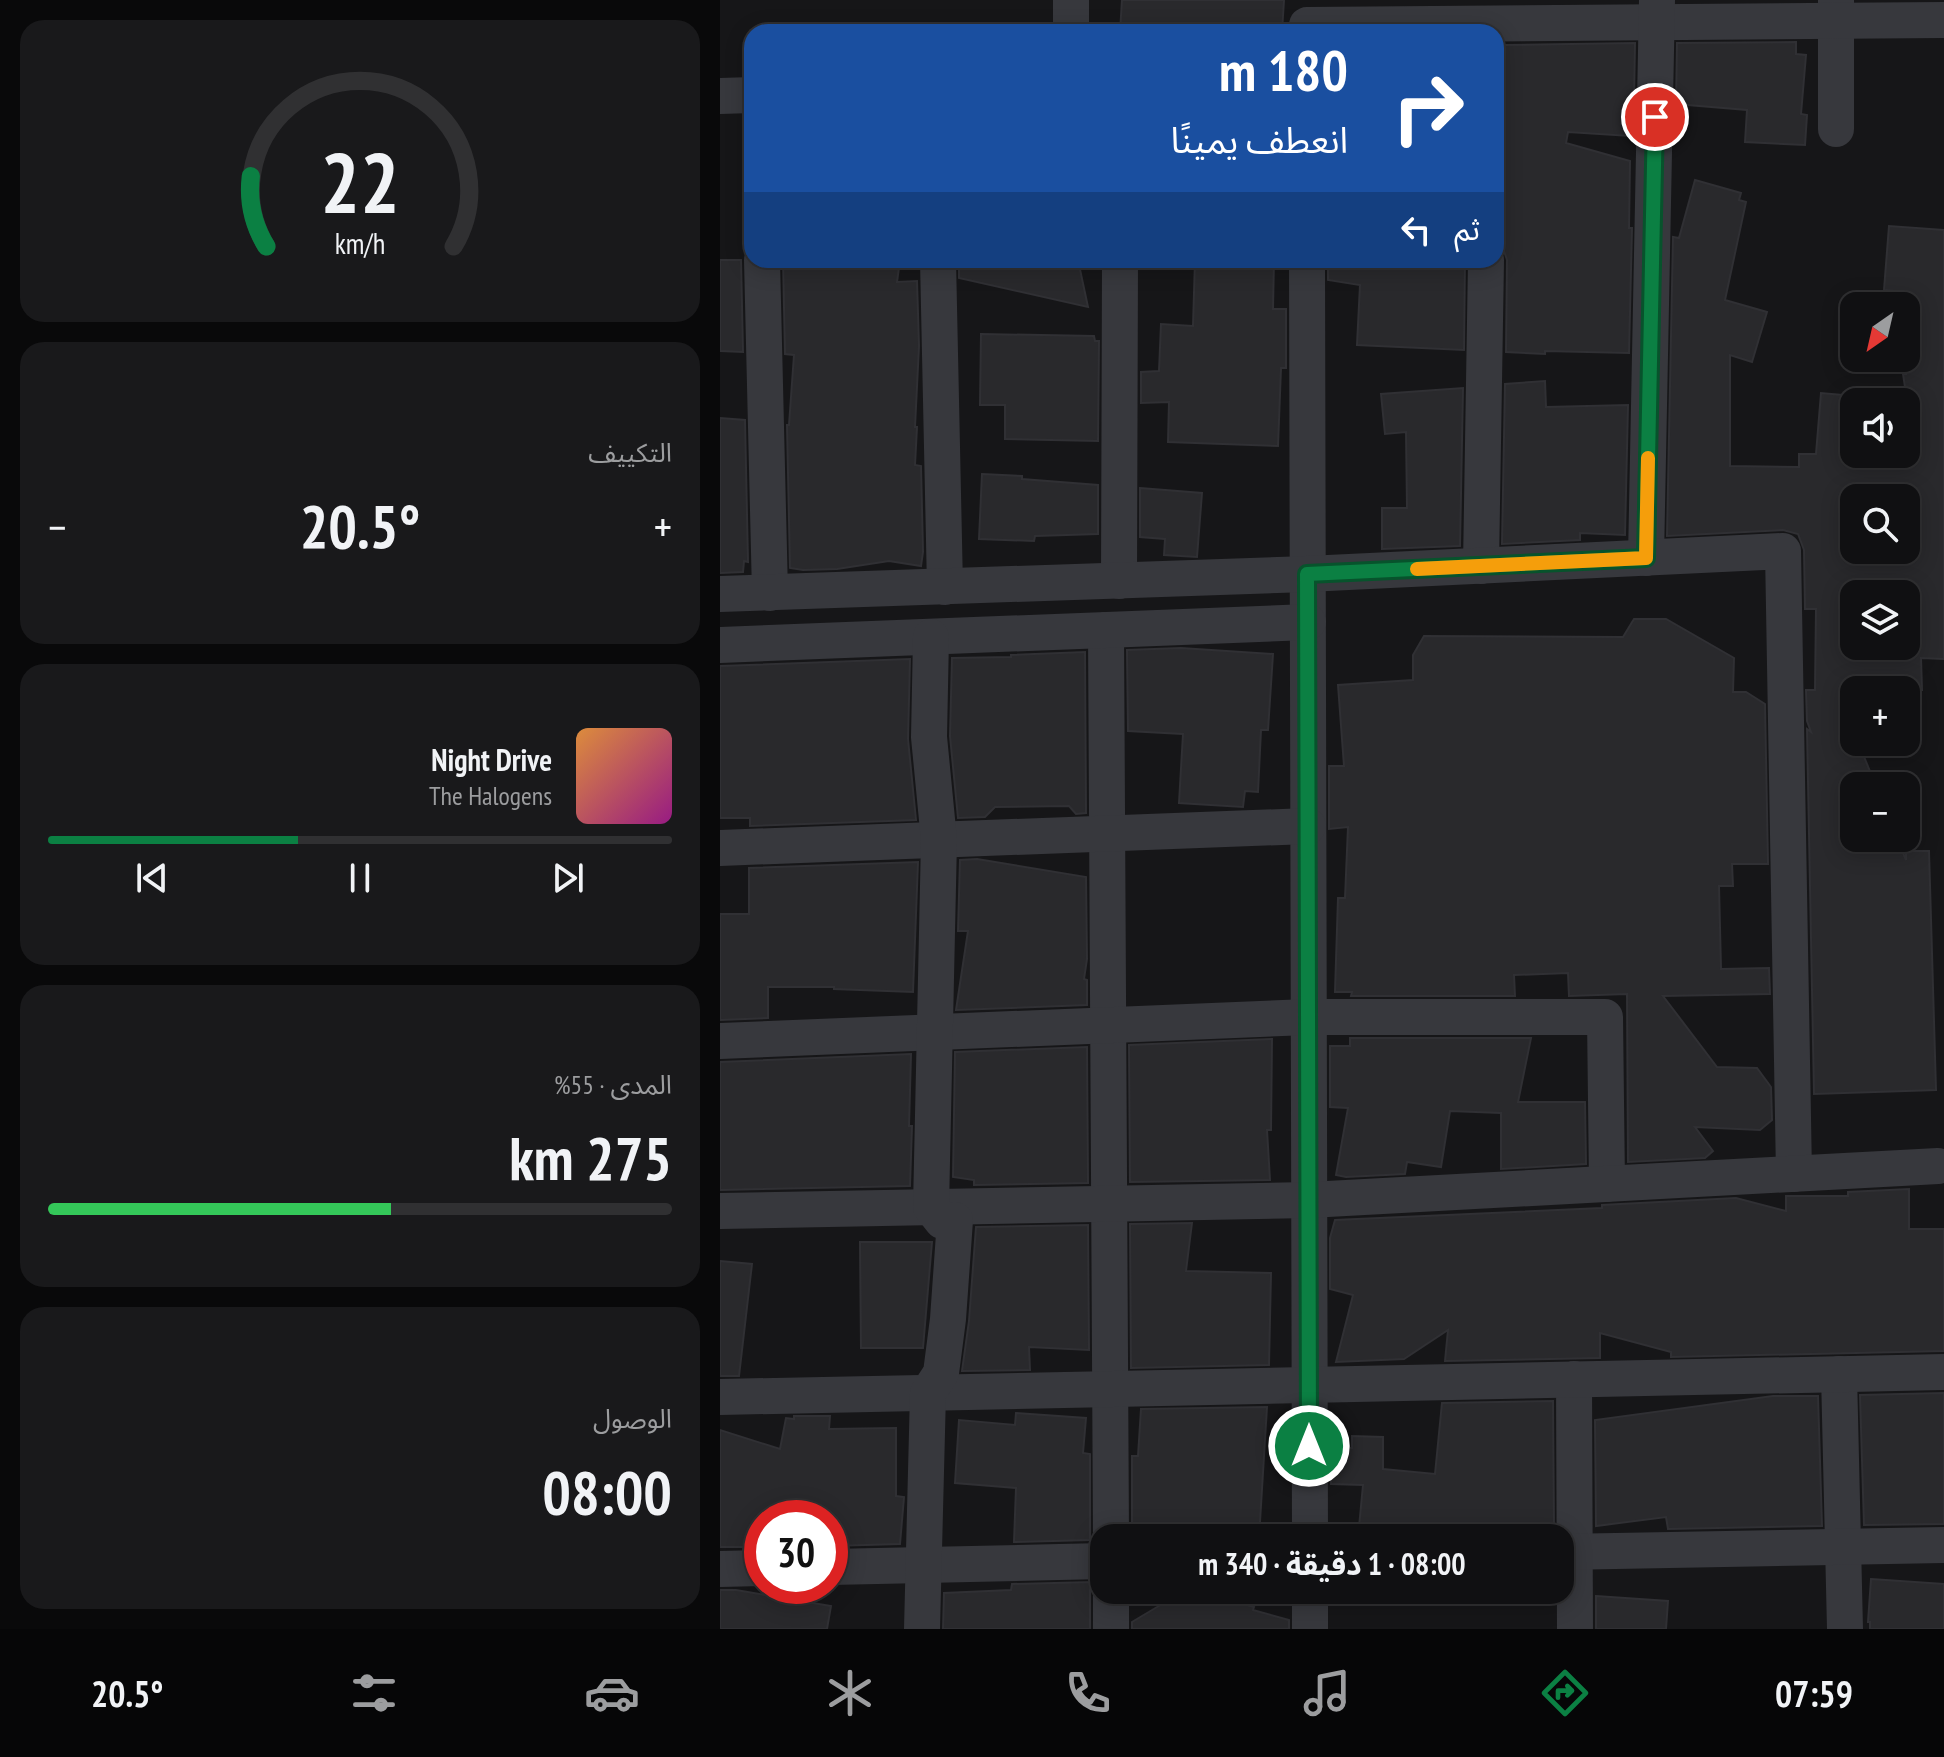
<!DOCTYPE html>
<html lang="ar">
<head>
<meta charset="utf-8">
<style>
  body { margin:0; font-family:"PT Sans Narrow","Noto Sans Arabic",sans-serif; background:#19191b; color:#f1f3f6; direction:rtl; height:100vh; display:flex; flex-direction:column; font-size:30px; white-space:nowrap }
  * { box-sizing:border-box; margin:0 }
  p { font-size:26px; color:#9c9d9f }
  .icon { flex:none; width:44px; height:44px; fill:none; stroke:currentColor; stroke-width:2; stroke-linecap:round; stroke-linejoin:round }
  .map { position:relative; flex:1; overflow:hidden; direction:ltr }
  .details { display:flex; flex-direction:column; gap:20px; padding:20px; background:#09090a; width:720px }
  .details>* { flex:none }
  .hud { position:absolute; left:24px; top:24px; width:760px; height:244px; border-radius:24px; box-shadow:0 4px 20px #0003,0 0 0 2px #303032; direction:rtl; background:#1a4fa0; color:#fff; overflow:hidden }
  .needle { width:52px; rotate:214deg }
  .buttons { position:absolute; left:1120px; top:292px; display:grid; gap:16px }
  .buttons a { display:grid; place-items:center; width:80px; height:80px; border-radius:16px; background:#101012; box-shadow:0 4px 20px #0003,0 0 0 2px #303032; font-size:40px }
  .speed { position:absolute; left:24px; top:1500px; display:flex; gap:16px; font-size:40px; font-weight:700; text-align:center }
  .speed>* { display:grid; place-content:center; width:104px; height:104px; border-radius:50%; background:#101012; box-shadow:0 4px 20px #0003,0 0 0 2px #303032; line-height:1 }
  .speed .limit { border:12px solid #d22; background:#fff; color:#111 }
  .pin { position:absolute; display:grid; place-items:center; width:68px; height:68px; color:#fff; margin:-34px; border:4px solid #fff; border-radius:50%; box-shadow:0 2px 8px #0007 }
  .me { position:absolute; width:88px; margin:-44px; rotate:0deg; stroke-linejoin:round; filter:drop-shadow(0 0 6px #0008) }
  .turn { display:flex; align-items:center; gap:28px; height:168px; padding:0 24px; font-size:36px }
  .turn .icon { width:104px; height:104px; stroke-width:2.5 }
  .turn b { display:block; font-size:56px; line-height:68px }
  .then { display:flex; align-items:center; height:76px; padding:0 24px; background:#0003; gap:16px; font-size:30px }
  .big { font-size:60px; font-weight:700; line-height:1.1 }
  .details .widget { flex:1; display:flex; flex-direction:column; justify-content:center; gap:12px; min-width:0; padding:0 28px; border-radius:24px; background:#19191b }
  .details .dial { align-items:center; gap:0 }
  .dial svg { height:208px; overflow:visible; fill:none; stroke:#303032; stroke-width:7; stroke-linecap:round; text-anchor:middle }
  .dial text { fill:#f1f3f6; stroke:none }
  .song { display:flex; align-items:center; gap:24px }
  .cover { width:96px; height:96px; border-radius:12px; background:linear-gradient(135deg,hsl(30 70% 55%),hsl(310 70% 35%)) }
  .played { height:8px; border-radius:4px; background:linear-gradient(90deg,#0b8043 40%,#303032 40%) }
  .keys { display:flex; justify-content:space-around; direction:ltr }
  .heat { display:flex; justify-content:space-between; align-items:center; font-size:44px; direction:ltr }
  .charge { height:12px; border-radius:6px; background:linear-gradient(90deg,#34c759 55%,#303032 0) }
  .trip { position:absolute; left:370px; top:1524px; width:484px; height:80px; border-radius:24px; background:#101012; box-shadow:0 4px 20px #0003,0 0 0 2px #303032; font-weight:700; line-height:80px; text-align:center; direction:rtl }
  .menu { display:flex; height:128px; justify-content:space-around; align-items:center; background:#060607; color:#9c9d9f }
  .menu .icon { width:56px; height:56px }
  .menu .current { color:#0b8043 }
  .menu b { font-size:36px; color:#f1f3f6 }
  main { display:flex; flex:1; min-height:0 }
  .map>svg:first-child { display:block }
</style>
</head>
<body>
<main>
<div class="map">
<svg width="1224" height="1629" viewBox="0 0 1224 1629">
  <rect width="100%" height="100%" fill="#161618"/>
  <!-- building -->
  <g fill="#29292c" stroke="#303034" stroke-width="2" fill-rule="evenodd">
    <path d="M 402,0 L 564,0 L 562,32 L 400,32 Z"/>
    <path d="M 1076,42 L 1076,54 L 1086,55 L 1081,114 L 1087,115 L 1085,145 L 1025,142 L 1027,110 L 956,104 L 957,43 Z"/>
    <path d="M 915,43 L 914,101 L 910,101 L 910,136 L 848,132 L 846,143 L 910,161 L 909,228 L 912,228 L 909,353 L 825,351 L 825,354 L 786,352 L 787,260 L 783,248 L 784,174 L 783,174 L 785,45 Z"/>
    <path d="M 975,180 L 1021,193 L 1019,200 L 1026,202 L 1005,300 L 1047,312 L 1032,362 L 1010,355 L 1010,466 L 1079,467 L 1079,454 L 1096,454 L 1101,393 L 1134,396 L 1134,454 L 1186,454 L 1187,400 L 1183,374 L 1186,374 L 1186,292 L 1164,290 L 1169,226 L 1224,230 L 1224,659 L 1201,658 L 1202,690 L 1134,690 L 1134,742 L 1138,742 L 1156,786 L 1134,786 L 1134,838 L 1177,838 L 1186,860 L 1186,851 L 1209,851 L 1216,1090 L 1094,1094 L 1087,729 L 1091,732 L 1087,721 L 1086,690 L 1095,690 L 1096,609 L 1085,609 L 1084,550 L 1078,534 L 1063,530 L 947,536 L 953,237 L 959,238 ZM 1134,498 L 1186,498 L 1186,550 L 1134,550 ZM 1134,594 L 1186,594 L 1186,646 L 1134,646 Z"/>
    <path d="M 0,260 L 21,260 L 23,352 L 0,351 Z"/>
    <path d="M 63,260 L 180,260 L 177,282 L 197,281 L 199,346 L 195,427 L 197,427 L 195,465 L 201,466 L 203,552 L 201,566 L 169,561 L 117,569 L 83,570 L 70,568 L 67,425 L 69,425 L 74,355 L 65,354 Z"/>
    <path d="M 239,260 L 358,260 L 368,307 L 239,278 Z"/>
    <path d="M 475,260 L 554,260 L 553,309 L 566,309 L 566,368 L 561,368 L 558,446 L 448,442 L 449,402 L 421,403 L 421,372 L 439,371 L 441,324 L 473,326 Z"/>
    <path d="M 608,260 L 745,260 L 744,350 L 637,345 L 640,285 L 608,280 Z"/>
    <path d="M 261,334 L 374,336 L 375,341 L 379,341 L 378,441 L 285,439 L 285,405 L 260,405 Z"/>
    <path d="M 825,381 L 826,407 L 908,405 L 905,535 L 860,533 L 860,540 L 782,544 L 785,384 Z"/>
    <path d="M 743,388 L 740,546 L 662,549 L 662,508 L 687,508 L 686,432 L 665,434 L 661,394 Z"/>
    <path d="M 0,418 L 25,420 L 28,562 L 24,561 L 23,572 L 0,573 Z"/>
    <path d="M 262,474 L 302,476 L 302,479 L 378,485 L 378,534 L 315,536 L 314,541 L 259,539 Z"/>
    <path d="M 420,488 L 482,493 L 477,557 L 444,555 L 445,539 L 420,537 Z"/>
    <path d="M 914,619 L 946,619 L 1014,658 L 1013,692 L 1026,692 L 1045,704 L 1048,864 L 1012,864 L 1013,886 L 999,886 L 1001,969 L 1049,968 L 1050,994 L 943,996 L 997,1067 L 1037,1068 L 1051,1087 L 1052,1120 L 1040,1130 L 975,1127 L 993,1151 L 985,1158 L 908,1162 L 907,994 L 849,996 L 848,973 L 794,975 L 795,996 L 631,996 L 632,992 L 615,992 L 618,898 L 625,898 L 628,827 L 609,829 L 609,766 L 624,766 L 618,685 L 693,680 L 693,655 L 704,636 L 903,637 Z"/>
    <path d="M 461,648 L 553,654 L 548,730 L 541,730 L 538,792 L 525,791 L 523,807 L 459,803 L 463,734 L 408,731 L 407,650 Z"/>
    <path d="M 365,652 L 366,813 L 356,814 L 349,806 L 275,807 L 265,817 L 238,818 L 230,736 L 232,658 L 291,657 L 291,655 Z"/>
    <path d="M 190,659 L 188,739 L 196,820 L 30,826 L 30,818 L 0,818 L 0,666 Z"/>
    <path d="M 257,859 L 366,877 L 367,959 L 364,979 L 367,980 L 367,1005 L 236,1010 L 248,931 L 238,931 L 240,860 Z"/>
    <path d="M 198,862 L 193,992 L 114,989 L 114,987 L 48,987 L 48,1018 L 0,1020 L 0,914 L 29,914 L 29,868 Z"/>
    <path d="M 630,1038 L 811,1038 L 798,1102 L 865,1102 L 866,1164 L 781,1169 L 781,1113 L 730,1111 L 721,1167 L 687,1162 L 685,1174 L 626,1177 L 616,1175 L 628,1108 L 610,1107 L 610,1046 L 630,1046 Z"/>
    <path d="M 552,1039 L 551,1130 L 547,1130 L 550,1180 L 410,1182 L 409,1045 Z"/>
    <path d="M 367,1047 L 368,1183 L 254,1185 L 254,1180 L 233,1177 L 235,1052 Z"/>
    <path d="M 191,1054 L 189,1126 L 192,1126 L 190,1186 L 0,1190 L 0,1062 Z"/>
    <path d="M 1189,1189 L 1189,1229 L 1224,1229 L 1224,1351 L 951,1357 L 951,1352 L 880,1333 L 880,1358 L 725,1361 L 728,1330 L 684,1359 L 616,1362 L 633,1295 L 610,1289 L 610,1238 L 615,1220 L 882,1208 L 882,1205 L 1016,1198 L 1066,1211 L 1066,1196 L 1128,1196 L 1128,1192 Z"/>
    <path d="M 472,1223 L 466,1271 L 551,1273 L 549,1365 L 411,1368 L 410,1224 Z"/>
    <path d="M 368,1225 L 369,1350 L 309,1347 L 310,1370 L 242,1371 L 249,1321 L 256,1227 Z"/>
    <path d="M 140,1242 L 212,1242 L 203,1348 L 141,1348 Z"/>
    <path d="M 0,1261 L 32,1264 L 19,1376 L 0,1376 Z"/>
    <path d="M 1224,1393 L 1224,1524 L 1144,1525 L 1140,1395 Z"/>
    <path d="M 1053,1396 L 1098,1396 L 1102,1526 L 948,1529 L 946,1517 L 876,1526 L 875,1420 Z"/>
    <path d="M 833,1401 L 834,1529 L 802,1526 L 801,1538 L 638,1538 L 643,1485 L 611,1484 L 611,1448 L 632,1448 L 632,1436 L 663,1437 L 663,1469 L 715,1474 L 722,1403 Z"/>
    <path d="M 547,1407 L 539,1538 L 412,1538 L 412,1456 L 418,1456 L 421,1409 Z"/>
    <path d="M 296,1413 L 366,1418 L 363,1453 L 370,1454 L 370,1540 L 294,1542 L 296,1488 L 235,1483 L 239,1420 L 295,1425 Z"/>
    <path d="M 74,1416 L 110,1416 L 109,1429 L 176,1428 L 176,1496 L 184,1497 L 180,1544 L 110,1546 L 110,1518 L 42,1518 L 42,1547 L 0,1547 L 0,1430 L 60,1449 L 66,1418 L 74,1419 Z"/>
    <path d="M 1151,1579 L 1224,1584 L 1224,1629 L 1150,1629 L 1150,1622 L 1148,1622 Z"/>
    <path d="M 372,1582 L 370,1590 L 370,1629 L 223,1629 L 224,1593 L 291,1590 L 292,1584 Z"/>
    <path d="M 0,1590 L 16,1590 L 111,1606 L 107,1629 L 0,1629 Z"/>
    <path d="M 464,1591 L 505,1603 L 507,1599 L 534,1607 L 533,1610 L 569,1620 L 569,1629 L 412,1629 L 412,1622 Z"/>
    <path d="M 876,1596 L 948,1601 L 946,1629 L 876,1629 Z"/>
  </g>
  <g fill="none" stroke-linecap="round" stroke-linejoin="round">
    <!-- minor -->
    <g stroke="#37383d" stroke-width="36">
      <path d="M 1116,0 L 1116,129"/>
      <path d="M 587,25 L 1224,20"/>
      <path d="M 351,32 L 351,0"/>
      <path d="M 0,96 L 32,95"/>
      <path d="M 42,260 L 50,593"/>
      <path d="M 218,260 L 225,587"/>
      <path d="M 587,260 L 590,1538"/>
      <path d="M 926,558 L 937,0"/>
      <path d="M 761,566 L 766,260"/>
      <path d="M 399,581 L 400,260"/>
      <path d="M 0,594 L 587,574 L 1063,551 L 1074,1174"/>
      <path d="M 386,630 L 391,1538"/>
      <path d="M 0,645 L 588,622"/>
      <path d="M 0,848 L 588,826"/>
      <path d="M 0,1041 L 588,1017 L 885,1017 L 887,1184"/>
      <path d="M 0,1211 L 589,1200 L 1218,1166"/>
      <path d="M 1119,1374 L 1125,1629"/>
      <path d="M 854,1379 L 855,1629"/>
      <path d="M 0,1397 L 1224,1372"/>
      <path d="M 840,1552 L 1224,1545"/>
      <path d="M 110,1567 L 384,1561"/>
      <path d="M 0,1569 L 42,1568"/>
      <path d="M 391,1590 L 391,1629"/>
      <path d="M 590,1590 L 590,1629"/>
      <path d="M 202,1629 L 208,1393 L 221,1373 L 228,1319 L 235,1220 L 222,1221 L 211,1207 L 219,840 L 209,737 L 211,637"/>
    </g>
  </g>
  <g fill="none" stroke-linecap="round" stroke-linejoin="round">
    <!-- route casing -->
    <g stroke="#07532c" stroke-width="20">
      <path id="route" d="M 589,1446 L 587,574 L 926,558 L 935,117"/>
    </g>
    <!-- route -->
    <use href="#route" stroke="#0b8043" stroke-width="14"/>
    <!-- slow -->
    <path stroke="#f59e0b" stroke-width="14" d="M 697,569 L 926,558 L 928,458"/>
  </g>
</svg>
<div class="buttons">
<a><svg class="needle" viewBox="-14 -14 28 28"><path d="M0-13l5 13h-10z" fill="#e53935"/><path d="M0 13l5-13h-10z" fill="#9c9d9f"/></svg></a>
<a><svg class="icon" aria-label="sound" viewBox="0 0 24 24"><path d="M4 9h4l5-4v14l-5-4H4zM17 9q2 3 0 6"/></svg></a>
<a><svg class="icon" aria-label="search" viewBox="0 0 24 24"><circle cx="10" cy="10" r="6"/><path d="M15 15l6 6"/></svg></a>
<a><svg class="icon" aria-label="layers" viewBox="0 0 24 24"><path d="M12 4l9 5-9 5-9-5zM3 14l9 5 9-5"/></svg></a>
<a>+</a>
<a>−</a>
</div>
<div class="speed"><div class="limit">30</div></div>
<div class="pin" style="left:935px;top:117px;background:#d93025"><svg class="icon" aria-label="arrive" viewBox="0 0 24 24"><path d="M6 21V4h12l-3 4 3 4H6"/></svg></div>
<svg class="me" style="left:589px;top:1446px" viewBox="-20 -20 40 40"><circle r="17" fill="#0b8043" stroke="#fff" stroke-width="3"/><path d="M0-11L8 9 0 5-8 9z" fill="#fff"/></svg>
<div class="trip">08:00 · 1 دقيقة · 340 m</div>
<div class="hud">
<div class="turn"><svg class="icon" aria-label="right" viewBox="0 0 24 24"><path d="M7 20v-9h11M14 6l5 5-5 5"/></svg><div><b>180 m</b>انعطف يمينًا</div></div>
<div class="then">ثم<svg class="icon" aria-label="left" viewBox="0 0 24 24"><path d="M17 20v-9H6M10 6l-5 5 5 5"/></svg></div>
</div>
</div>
<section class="details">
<div class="widget dial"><svg viewBox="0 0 100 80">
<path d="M14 69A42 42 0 1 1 86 69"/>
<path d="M14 69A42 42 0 0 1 8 42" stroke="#0b8043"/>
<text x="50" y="56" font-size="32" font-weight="700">22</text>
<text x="50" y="72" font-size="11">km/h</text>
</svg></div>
<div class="widget"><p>التكييف</p>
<div class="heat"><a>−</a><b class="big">20.5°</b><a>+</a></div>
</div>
<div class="widget">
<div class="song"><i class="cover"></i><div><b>Night Drive</b><p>The Halogens</p></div></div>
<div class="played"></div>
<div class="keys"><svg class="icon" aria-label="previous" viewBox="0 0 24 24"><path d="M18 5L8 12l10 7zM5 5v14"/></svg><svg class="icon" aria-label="pause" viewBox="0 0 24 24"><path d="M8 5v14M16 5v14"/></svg><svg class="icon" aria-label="next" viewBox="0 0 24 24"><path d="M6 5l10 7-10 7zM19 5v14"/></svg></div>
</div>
<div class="widget"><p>المدى · 55%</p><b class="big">275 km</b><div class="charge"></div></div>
<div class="widget"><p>الوصول</p><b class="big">08:00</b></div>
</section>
</main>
<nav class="menu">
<b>07:59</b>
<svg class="icon current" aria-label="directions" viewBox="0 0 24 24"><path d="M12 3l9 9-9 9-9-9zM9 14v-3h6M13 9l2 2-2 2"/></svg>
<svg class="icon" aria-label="music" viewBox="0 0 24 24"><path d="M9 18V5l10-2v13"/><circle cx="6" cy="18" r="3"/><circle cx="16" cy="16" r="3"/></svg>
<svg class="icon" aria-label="phone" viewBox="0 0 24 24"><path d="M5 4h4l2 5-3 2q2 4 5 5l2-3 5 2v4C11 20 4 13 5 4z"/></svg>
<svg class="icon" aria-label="climate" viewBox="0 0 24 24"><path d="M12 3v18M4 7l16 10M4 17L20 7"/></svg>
<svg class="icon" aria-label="car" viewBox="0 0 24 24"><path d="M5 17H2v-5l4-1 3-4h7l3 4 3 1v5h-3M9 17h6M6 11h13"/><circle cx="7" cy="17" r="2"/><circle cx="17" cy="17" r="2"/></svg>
<svg class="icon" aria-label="filters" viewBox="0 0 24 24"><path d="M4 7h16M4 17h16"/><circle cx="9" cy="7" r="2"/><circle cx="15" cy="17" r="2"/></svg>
<b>20.5°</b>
</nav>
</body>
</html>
